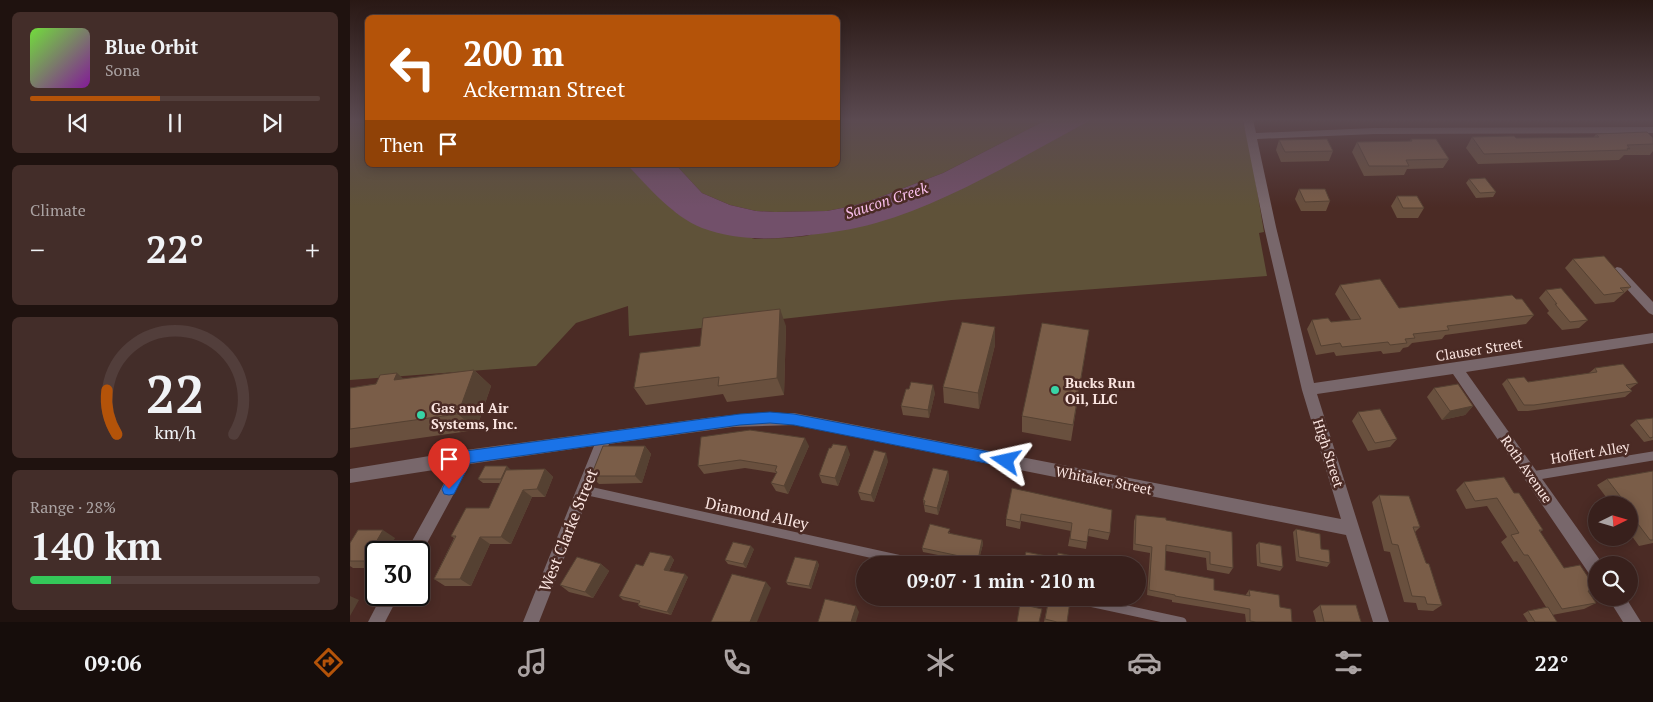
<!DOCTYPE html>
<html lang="en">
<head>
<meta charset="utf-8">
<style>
  body { margin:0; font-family:"PT Serif",serif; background:#432d29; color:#f1f3f6; height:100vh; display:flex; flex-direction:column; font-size:19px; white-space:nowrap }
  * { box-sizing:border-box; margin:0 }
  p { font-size:16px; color:#aba3a3 }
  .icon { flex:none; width:28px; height:28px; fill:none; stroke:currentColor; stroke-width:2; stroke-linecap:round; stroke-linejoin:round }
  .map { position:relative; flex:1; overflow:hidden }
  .details { display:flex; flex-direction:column; gap:12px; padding:12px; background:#1f120f; width:350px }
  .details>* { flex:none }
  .hud { position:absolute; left:15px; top:15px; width:475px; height:152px; border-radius:8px; box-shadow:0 2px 12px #0003,0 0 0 1px #523e3b; background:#b45309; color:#fff; overflow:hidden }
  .needle { width:32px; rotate:85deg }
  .buttons { position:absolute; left:1238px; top:496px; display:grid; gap:10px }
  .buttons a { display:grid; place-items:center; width:50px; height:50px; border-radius:50%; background:#38201c; box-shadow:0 2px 12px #0003,0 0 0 1px #523e3b; font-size:25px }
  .speed { position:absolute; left:15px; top:541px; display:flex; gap:10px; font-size:25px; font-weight:700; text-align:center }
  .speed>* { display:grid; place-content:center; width:65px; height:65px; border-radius:50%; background:#38201c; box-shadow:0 2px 12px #0003,0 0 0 1px #523e3b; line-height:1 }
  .speed .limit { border:2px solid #111; border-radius:8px; background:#fff; color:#111 }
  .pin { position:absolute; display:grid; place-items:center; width:42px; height:42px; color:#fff; margin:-51px -21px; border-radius:50% 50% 50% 0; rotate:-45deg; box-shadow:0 0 5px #0007 }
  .pin .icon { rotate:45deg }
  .me { position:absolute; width:55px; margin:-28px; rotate:281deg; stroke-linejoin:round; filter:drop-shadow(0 0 4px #0008) }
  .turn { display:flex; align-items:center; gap:18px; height:105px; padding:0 15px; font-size:22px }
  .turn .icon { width:65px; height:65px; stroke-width:2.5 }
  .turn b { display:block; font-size:35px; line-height:42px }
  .then { display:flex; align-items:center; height:48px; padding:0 15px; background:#0003; gap:10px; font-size:19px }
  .big { font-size:38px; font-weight:700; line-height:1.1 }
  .details .tile { flex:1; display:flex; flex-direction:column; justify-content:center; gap:8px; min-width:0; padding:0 18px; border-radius:8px; background:#432d29 }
  .details .dial { align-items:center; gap:0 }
  .dial svg { height:130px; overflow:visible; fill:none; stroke:#523e3b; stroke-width:7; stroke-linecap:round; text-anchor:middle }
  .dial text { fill:#f1f3f6; stroke:none }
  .song { display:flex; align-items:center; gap:15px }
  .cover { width:60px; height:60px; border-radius:8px; background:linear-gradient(135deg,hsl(100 70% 55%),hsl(290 70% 35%)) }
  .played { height:5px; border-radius:2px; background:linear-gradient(90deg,#b45309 45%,#523e3b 45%) }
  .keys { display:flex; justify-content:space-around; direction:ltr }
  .heat { display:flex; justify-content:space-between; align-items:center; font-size:28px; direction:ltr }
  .charge { height:8px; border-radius:4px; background:linear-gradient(90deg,#34c759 28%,#523e3b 0) }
  .trip { position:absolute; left:506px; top:556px; width:290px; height:50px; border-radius:25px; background:#38201c; box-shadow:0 2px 12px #0003,0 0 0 1px #523e3b; font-weight:700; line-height:50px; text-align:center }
  .menu { display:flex; height:80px; justify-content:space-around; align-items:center; background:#160d0b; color:#aba3a3 }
  .menu .icon { width:35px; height:35px }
  .menu .active { color:#b45309 }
  .menu b { font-size:22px; color:#f1f3f6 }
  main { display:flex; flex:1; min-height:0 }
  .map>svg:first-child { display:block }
</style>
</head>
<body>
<main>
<section class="details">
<div class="tile">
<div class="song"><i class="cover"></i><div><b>Blue Orbit</b><p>Sona</p></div></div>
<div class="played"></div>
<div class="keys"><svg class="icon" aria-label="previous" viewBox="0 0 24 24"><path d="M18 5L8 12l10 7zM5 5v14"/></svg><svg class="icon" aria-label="pause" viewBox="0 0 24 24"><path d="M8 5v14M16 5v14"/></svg><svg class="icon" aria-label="next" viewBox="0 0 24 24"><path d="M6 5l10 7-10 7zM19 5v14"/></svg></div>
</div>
<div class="tile"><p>Climate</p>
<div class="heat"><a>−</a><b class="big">22°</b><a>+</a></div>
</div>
<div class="tile dial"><svg viewBox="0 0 100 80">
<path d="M14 69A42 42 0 1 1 86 69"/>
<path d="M14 69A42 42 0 0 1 8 42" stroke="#b45309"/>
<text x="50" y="56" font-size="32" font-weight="700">22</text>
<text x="50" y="72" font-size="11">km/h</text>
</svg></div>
<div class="tile"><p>Range · 28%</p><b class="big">140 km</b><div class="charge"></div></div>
</section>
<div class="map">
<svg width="1303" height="622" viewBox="0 0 1303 622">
  <rect width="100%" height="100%" fill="#4b2b25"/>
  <!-- green -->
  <g fill="#5f5239">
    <path d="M 0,120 L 17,120 L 18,165 L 277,165 L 323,210 L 336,219 L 405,239 L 435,238 L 456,236 L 604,192 L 741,120 L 892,120 L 899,142 L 914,232 L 909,233 L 917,276 L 602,300 L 279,336 L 278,306 L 226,323 L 186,366 L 0,380 Z"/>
    <path d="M 488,120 L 696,120 L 593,173 L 525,199 L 502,206 L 477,211 L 425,212 L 406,211 L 380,205 L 352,193 L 326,165 L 488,165 Z"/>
  </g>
  <!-- water -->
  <path fill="#72506a" d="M 696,120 L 741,120 C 673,156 600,202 526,223 C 502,230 477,233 452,236 C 418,240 384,240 352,228 C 322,216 299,187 277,165 L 326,165 L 352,193 L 380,205 L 406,211 L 425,212 L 477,211 L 502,206 L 525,199 L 593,173 Z"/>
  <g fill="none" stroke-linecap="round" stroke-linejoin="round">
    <!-- service -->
    <g stroke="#78676b" stroke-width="9">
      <path d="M 1182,476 L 1303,456"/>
      <path d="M 234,490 L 574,565"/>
      <path d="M 721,598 L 832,622"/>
    </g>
    <!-- minor -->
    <g fill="#78676b" fill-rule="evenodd">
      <path d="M 893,120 L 903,120 L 906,133 L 1024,128 L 1303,127 L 1303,133 L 1024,134 L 907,139 L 926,227 L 964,383 L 1303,333 L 1303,343 L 1116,372 L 1252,563 L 1252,565 L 1246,565 L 1246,577 L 1240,575 L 1103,374 L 967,394 L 1039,622 L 1023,622 L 996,535 L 444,425 L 383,427 L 259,444 L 189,622 L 173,622 L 244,446 L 120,464 L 69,558 L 69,552 L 56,552 L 103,467 L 0,483 L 0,469 L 116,450 L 363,417 L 403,413 L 444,413 L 991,519 L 952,390 L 914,227 Z"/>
      <path d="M 1267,267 L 1271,268 L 1303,302 L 1303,315 L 1299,313 L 1263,274 L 1261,271 Z"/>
      <path d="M 32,595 L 49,595 L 35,622 L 18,622 Z"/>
      <path d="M 1258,598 L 1276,598 L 1291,622 L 1273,622 Z"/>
    </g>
  </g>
  <!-- wall -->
  <g fill="#69503e">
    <path d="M 1246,134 L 1303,138 L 1303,151 L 1300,155 L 1274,155 L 1269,160 L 1128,164 L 1116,148 L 1122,137 L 1166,138 L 1243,138 Z"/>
    <path d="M 1061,139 L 1099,159 L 1093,168 L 1057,169 L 1054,175 L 1014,176 L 1002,152 L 1007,142 L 1060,141 Z"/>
    <path d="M 929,140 L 983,151 L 979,161 L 931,162 L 926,150 Z"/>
    <path d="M 1119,179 L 1146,192 L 1143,197 L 1126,198 L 1116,183 Z"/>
    <path d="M 949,189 L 980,201 L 976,211 L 951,211 L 945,199 Z"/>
    <path d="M 1047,196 L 1074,208 L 1068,218 L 1047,218 L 1041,206 Z"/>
    <path d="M 1223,259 L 1281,287 L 1264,302 L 1245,304 L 1215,268 Z"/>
    <path d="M 990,285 L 1049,308 L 1166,299 L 1184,315 L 1176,324 L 1095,335 L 1092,339 L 1062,343 L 1058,347 L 1053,348 L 1050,352 L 1033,354 L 1031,351 L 986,356 L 984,352 L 966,355 L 957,329 L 962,320 L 981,322 L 1001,320 L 985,294 Z"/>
    <path d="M 1196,290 L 1238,320 L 1229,328 L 1212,330 L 1197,313 L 1199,311 L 1189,298 Z"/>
    <path d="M 436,326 L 434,395 L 377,402 L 373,394 L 296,405 L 284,388 L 350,346 Z"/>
    <path d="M 645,327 L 645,345 L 629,409 L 594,403 L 593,387 Z"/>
    <path d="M 739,330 L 721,441 L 672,432 L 672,416 Z"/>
    <path d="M 1245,368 L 1288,383 L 1281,388 L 1280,389 L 1282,391 L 1275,397 L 1178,411 L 1168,411 L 1152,384 L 1157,379 L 1178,382 L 1239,373 Z"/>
    <path d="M 124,370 L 141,386 L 126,430 L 0,448 L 0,388 L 54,379 Z"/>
    <path d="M 1084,388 L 1123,406 L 1115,415 L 1092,420 L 1077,397 Z"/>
    <path d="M 585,393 L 579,418 L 553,415 L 551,406 Z"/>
    <path d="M 1008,412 L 1047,439 L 1040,447 L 1018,451 L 1002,421 Z"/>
    <path d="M 1303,418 L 1303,440 L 1294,442 L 1280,425 L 1286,420 Z"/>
    <path d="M 295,446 L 301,454 L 292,483 L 249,484 L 241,476 Z"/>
    <path d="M 459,446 L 438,494 L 426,491 L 421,483 L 426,474 L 426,473 L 395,468 L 354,474 L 348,466 Z"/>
    <path d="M 500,454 L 488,486 L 472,483 L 469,475 Z"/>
    <path d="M 538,461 L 524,502 L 511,500 L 508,492 Z"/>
    <path d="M 195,469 L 203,477 L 195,497 L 182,497 L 161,544 L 140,544 L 121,586 L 95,586 L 84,579 L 104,538 L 101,536 L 139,508 L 150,483 L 133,483 L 128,479 L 161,470 Z"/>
    <path d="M 598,471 L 599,479 L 588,515 L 575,512 L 573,500 Z"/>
    <path d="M 1303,471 L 1303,543 L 1289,546 L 1279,532 L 1279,505 L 1262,505 L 1247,485 L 1257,479 Z"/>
    <path d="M 1114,482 L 1164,493 L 1193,530 L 1190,532 L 1214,568 L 1246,590 L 1239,593 L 1246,603 L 1234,609 L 1202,615 L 1207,622 L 1178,622 L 1173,614 L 1178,611 L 1196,607 L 1167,561 L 1164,562 L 1151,542 L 1157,537 L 1137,506 L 1116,509 L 1106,490 Z"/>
    <path d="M 662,488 L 760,533 L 758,540 L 738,536 L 736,549 L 718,546 L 721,531 L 671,521 L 670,529 L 656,526 L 656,519 Z"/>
    <path d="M 1029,495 L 1070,527 L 1065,532 L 1076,563 L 1092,605 L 1083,611 L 1068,610 L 1066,603 L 1054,602 L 1040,552 L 1034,551 L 1022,502 Z"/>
    <path d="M 786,515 L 816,520 L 883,568 L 879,574 L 857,570 L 856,558 L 816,551 L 815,570 L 864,590 L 895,596 L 899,590 L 930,607 L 942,622 L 896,622 L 895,614 L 822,602 L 822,600 L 797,595 L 800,553 L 783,550 L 784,521 Z"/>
    <path d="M 946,529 L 971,549 L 980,563 L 977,567 L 946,561 L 943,532 Z"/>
    <path d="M 600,532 L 600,534 L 632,540 L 633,544 L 628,563 L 573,552 L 572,548 Z"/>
    <path d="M 45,538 L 26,552 L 26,568 L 3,568 L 0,566 L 0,543 Z"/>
    <path d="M 909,542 L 933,567 L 930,571 L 907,566 L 906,545 Z"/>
    <path d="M 404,549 L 396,568 L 378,564 L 375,560 Z"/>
    <path d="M 321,556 L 324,560 L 319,571 L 338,577 L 321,615 L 291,608 L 288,605 L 288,603 L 273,600 L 269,596 L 293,566 Z"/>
    <path d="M 467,561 L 469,565 L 461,589 L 438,585 L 436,582 Z"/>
    <path d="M 251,564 L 259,571 L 243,598 L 219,592 L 210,585 Z"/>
    <path d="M 699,598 L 717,622 L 694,622 Z"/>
    <path d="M 970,605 L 1011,622 L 966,622 L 963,611 Z"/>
  </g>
  <!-- shaded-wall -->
  <g fill="#554132">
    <path d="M 430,309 L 436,326 L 434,395 L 427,378 Z"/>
    <path d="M 645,327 L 645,345 L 629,409 L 628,393 Z"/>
    <path d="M 124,370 L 141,386 L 126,430 L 108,414 Z"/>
    <path d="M 47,373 L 66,390 L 44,380 Z"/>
    <path d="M 583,385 L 585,393 L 579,418 L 578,410 Z"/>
    <path d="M 1123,406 L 1115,415 L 1092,420 L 1100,411 Z"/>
    <path d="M 455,438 L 459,446 L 438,494 L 434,486 Z"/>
    <path d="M 295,446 L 301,454 L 292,483 L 285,476 Z"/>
    <path d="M 497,446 L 500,454 L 488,486 L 485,478 Z"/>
    <path d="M 536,453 L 538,461 L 524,502 L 521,495 Z"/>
    <path d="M 157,466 L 161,470 L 155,483 L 151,479 Z"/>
    <path d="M 195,469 L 203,477 L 195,497 L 187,489 Z"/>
    <path d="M 598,471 L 599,479 L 588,515 L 587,508 Z"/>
    <path d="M 173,490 L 182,497 L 161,544 L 151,537 Z"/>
    <path d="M 33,530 L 45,538 L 37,552 L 26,552 L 26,567 L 15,561 Z"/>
    <path d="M 130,537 L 140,544 L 121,586 L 110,579 Z"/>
    <path d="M 632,540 L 633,544 L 628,563 L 628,560 Z"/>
    <path d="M 401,546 L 404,549 L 396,568 L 393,564 Z"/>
    <path d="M 321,556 L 324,560 L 318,573 L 314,570 Z"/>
    <path d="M 467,561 L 469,565 L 461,589 L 459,586 Z"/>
    <path d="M 251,564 L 259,571 L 243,598 L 235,592 Z"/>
    <path d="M 335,574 L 338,577 L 321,615 L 317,612 Z"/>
    <path d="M 416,582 L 421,588 L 407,622 L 400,622 Z"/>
    <path d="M 0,596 L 9,600 L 0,616 Z"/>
    <path d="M 506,606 L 509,612 L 506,622 L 501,622 Z"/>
  </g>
  <!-- building -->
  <g fill="#7a5d48" stroke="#554132">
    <path d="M 1297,132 L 1303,138 L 1303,144 L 1277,145 L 1280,149 L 1277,148 L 1278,150 L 1134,154 L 1122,137 L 1164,136 L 1166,138 L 1249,137 L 1246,134 Z"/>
    <path d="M 977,139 L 983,151 L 935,152 L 929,140 Z"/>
    <path d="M 1061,139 L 1086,139 L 1099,159 L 1056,160 L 1059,166 L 1019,166 L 1007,142 L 1062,141 Z"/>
    <path d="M 1135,178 L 1146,192 L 1130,193 L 1119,179 Z"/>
    <path d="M 949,189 L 975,189 L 980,201 L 955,202 Z"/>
    <path d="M 1047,196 L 1067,196 L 1074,208 L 1053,208 Z"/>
    <path d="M 1254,256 L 1281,287 L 1270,288 L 1274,292 L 1254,295 L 1223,259 Z"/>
    <path d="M 1030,279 L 1049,308 L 1162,295 L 1166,299 L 1172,299 L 1184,315 L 1097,326 L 1099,330 L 1063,334 L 1065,338 L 1055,339 L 1057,343 L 1040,345 L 1038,342 L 992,347 L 990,343 L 971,346 L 962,320 L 978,318 L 981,322 L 1011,319 L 990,285 Z"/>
    <path d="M 1211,288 L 1238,320 L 1220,322 L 1205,304 L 1207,304 L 1196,290 Z"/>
    <path d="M 430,309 L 427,378 L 368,386 L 369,377 L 284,388 L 290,353 L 350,346 L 353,318 Z"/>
    <path d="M 612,322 L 645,327 L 628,393 L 593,387 Z"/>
    <path d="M 692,323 L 739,330 L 723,425 L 672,416 Z"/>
    <path d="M 1273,364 L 1288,383 L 1276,385 L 1282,391 L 1184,405 L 1174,405 L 1157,379 L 1174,377 L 1178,382 L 1247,372 L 1245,368 Z"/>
    <path d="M 124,370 L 108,414 L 0,429 L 0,388 L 26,384 L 30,375 L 47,373 L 44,380 Z"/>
    <path d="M 561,382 L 583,385 L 578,410 L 551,406 L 556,389 L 559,389 Z"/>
    <path d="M 1108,384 L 1123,406 L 1100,411 L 1084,388 Z"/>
    <path d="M 1030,409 L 1047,439 L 1025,443 L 1008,412 Z"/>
    <path d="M 1303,418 L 1303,437 L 1300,438 L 1286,420 Z"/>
    <path d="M 400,430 L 455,438 L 434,486 L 421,483 L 427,472 L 425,471 L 427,466 L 390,460 L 348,466 L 351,437 Z"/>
    <path d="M 483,444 L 497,446 L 485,478 L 469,475 L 479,448 L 481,448 Z"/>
    <path d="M 253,446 L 295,446 L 285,476 L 241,476 Z"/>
    <path d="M 524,450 L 536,453 L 521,495 L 508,492 Z"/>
    <path d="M 135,466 L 157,466 L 151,479 L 128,479 Z"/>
    <path d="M 583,468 L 598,471 L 587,508 L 574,505 L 575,501 L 573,500 Z"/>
    <path d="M 195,469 L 187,489 L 173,490 L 151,537 L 130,537 L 110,579 L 84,579 L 106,536 L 101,536 L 116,508 L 139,508 L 156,470 Z"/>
    <path d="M 1303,471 L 1303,540 L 1300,540 L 1279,512 L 1282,511 L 1279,507 L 1279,505 L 1277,505 L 1257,479 Z"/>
    <path d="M 1154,477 L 1164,493 L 1169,493 L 1193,530 L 1189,530 L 1214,568 L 1230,565 L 1246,589 L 1238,591 L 1246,603 L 1212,609 L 1178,555 L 1174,555 L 1161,535 L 1169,533 L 1147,498 L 1125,501 L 1114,482 Z"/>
    <path d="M 662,488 L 762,510 L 760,533 L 739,529 L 737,542 L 720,539 L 722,523 L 671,514 L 670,522 L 656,519 Z"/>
    <path d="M 1029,495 L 1059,496 L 1070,527 L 1063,527 L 1076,563 L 1079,564 L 1092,605 L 1077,604 L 1075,597 L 1062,596 L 1048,545 L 1042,544 Z"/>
    <path d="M 786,515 L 816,518 L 816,520 L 882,532 L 883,568 L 860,564 L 860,552 L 816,545 L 815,570 L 864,579 L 864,590 L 900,596 L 899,590 L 929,595 L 930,607 L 941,609 L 942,622 L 906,622 L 900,621 L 900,609 L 825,596 L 825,595 L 799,590 L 802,547 L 785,544 Z"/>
    <path d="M 580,524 L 600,529 L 598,533 L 632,540 L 628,560 L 572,548 Z"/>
    <path d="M 946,529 L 970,534 L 971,549 L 979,550 L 980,563 L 949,557 Z"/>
    <path d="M 8,530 L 33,530 L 15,561 L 0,561 L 0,543 Z"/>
    <path d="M 383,542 L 401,546 L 393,564 L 375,560 Z"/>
    <path d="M 909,542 L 931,546 L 933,567 L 910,563 Z"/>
    <path d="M 300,552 L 321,556 L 314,570 L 335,574 L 317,612 L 288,605 L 290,601 L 269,596 L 286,564 L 293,566 Z"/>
    <path d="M 676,552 L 707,558 L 708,553 L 727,557 L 726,565 L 683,565 L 673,563 Z"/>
    <path d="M 227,557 L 251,564 L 235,592 L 210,585 Z"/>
    <path d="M 445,557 L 467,561 L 459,586 L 436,582 Z"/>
    <path d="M 382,574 L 416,582 L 400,622 L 361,622 Z"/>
    <path d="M 699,598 L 717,598 L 717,599 L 720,601 L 717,622 L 707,622 L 695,619 Z"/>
    <path d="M 475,599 L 506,606 L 501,622 L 468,622 Z"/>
    <path d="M 670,604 L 692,609 L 689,622 L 667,622 Z"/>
    <path d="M 970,605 L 1006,605 L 1011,622 L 974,622 Z"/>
    <path d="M 1198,607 L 1207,622 L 1185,622 L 1178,611 Z"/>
  </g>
  <!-- sky -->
  <linearGradient id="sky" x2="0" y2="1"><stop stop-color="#291814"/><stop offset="0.58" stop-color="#5b4a51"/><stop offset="1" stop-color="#5b4a51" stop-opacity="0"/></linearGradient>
  <rect width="1303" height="207" fill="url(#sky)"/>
  <!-- route -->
  <path fill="#1a73e8" stroke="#114b97" d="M 420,412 L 444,414 L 656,455 L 661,456 L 663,461 L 661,465 L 656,467 L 444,425 L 420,423 L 390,425 L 120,463 L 104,494 L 99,495 L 94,494 L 92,489 L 111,453 L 116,451 L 390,414 Z"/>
  <!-- markers -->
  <g fill="#38d4a6" stroke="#4b2b25" stroke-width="2">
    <circle cx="705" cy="390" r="5"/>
    <circle cx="71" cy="415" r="5"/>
  </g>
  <g text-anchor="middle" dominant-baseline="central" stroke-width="5" stroke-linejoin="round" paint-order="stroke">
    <!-- street labels -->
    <g font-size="14" fill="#fbe5e1" stroke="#4b2b25">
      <text transform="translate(1129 349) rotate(-9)">Clauser Street</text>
      <text transform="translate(1240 452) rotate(-9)">Hoffert Alley</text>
      <text transform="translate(979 453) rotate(72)">High Street</text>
      <text transform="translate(1177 469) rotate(55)">Roth Avenue</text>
      <text transform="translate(754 480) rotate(11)">Whitaker Street</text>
    </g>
    <!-- poi labels -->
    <g font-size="14" font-weight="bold" fill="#fbe5e1" stroke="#4b2b25" text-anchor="start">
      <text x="715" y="382">Bucks Run<tspan x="715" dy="16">Oil, LLC</tspan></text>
      <text x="81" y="407">Gas and Air<tspan x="81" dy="16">Systems, Inc.</tspan></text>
    </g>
    <!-- water labels -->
    <g font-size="15" font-style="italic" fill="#fabfec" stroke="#4b2b25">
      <text transform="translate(536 200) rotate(-18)">Saucon Creek</text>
    </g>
    <!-- near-street labels -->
    <g font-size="16" fill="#fbe5e1" stroke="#4b2b25">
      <text transform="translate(407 513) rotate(12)">Diamond Alley</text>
      <text transform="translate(218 530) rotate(-68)">West Clarke Street</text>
    </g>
  </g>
</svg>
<div class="buttons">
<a><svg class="needle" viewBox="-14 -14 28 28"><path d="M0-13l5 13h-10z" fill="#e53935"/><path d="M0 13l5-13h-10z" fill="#aba3a3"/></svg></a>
<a><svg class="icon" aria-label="search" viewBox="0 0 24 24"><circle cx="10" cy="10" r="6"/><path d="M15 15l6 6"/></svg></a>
</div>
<div class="speed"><div class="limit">30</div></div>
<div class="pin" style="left:99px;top:489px;background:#d93025"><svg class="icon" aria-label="arrive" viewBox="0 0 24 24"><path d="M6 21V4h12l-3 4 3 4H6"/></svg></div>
<svg class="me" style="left:656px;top:461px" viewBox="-20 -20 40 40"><path d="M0-17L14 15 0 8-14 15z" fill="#1a73e8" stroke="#fff" stroke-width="4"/></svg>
<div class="trip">09:07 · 1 min · 210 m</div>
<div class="hud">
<div class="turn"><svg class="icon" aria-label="left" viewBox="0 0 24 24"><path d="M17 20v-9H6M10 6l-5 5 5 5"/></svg><div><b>200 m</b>Ackerman Street</div></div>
<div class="then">Then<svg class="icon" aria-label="arrive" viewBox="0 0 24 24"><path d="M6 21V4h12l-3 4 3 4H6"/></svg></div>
</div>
</div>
</main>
<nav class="menu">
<b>09:06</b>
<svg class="icon active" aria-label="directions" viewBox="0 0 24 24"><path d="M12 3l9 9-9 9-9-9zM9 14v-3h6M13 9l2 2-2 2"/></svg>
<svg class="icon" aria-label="music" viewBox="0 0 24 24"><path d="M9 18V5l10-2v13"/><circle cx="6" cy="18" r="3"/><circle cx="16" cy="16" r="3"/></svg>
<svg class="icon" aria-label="phone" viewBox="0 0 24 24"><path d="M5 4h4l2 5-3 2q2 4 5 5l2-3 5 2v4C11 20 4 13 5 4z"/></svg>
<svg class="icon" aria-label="climate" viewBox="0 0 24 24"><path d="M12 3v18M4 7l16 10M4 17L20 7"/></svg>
<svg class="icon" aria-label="car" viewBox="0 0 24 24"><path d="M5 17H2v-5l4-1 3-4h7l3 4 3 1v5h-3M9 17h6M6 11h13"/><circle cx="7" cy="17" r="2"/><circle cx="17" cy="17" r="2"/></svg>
<svg class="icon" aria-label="filters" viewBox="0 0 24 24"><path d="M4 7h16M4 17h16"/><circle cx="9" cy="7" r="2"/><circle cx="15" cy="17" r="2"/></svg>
<b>22°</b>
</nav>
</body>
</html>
